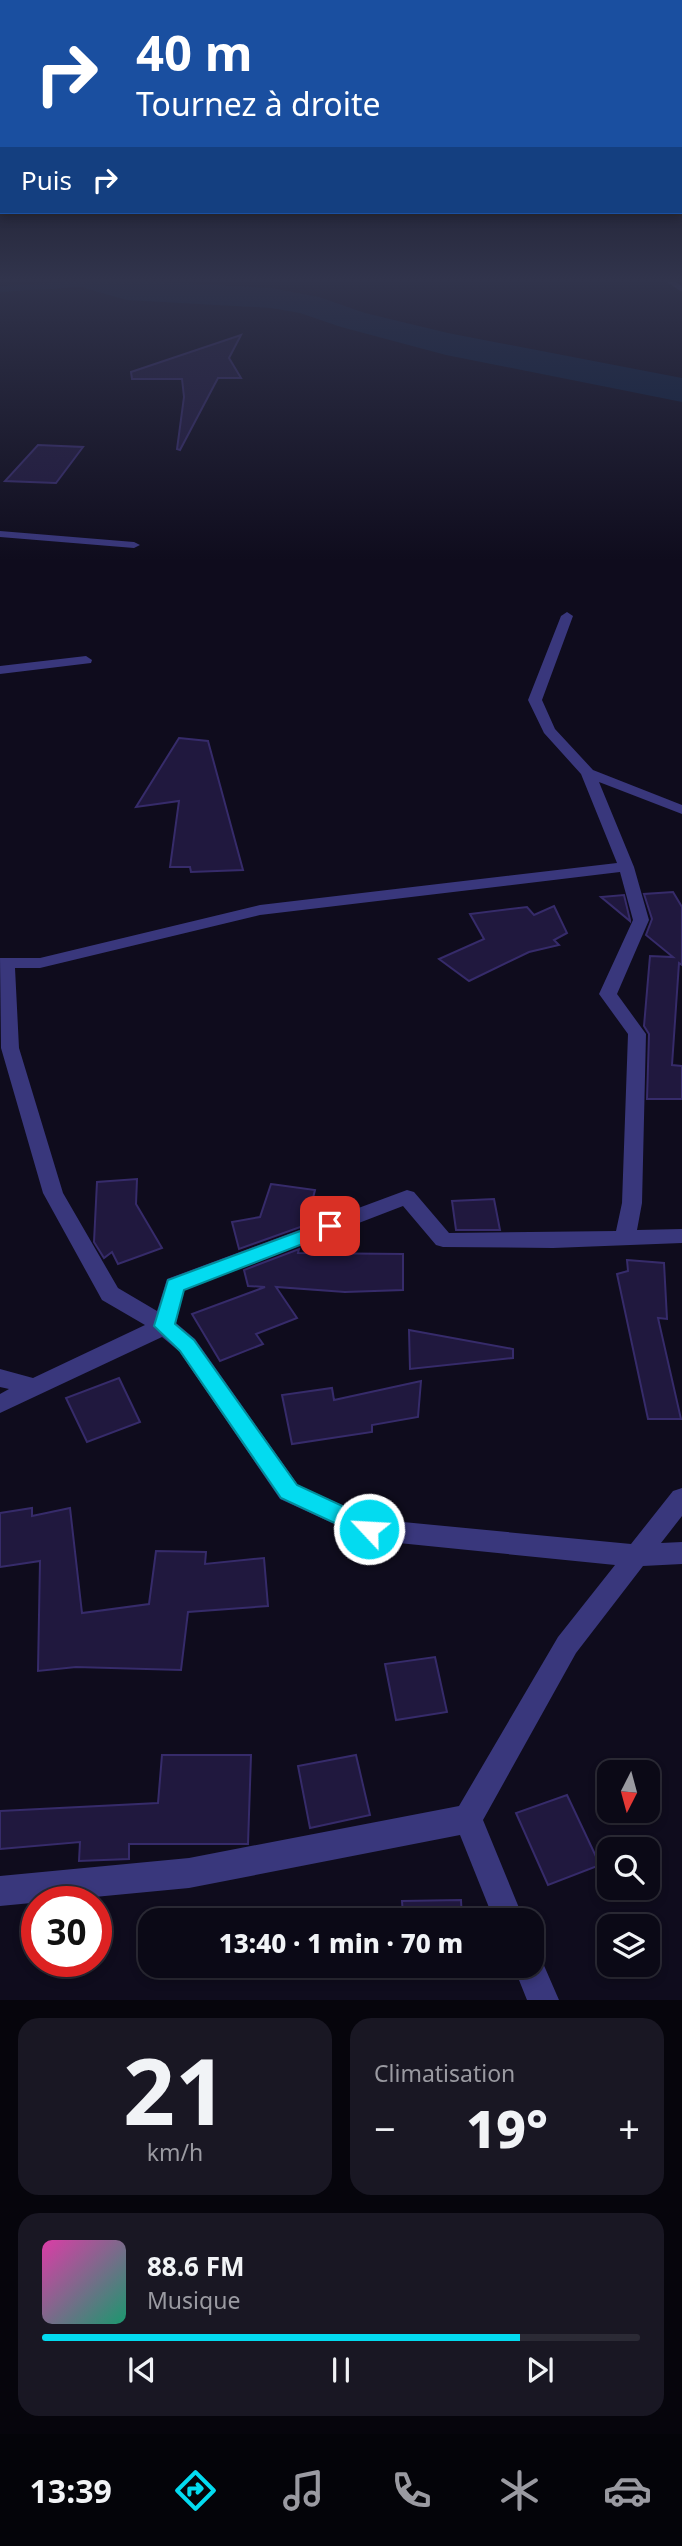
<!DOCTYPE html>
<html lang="fr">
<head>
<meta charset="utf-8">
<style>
  body { margin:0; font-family:"Noto Sans",sans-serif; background:#191723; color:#f1f3f6; height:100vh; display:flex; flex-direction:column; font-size:26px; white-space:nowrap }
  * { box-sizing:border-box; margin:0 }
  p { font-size:23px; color:#9a9aa1 }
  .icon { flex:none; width:38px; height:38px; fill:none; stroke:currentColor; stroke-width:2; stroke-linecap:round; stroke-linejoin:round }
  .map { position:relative; height:2000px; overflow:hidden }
  .side { display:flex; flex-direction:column; gap:18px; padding:18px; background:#06050c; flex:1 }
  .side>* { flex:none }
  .hud { position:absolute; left:0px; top:0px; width:682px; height:214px; box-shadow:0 4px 10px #0003,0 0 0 2px #2b2a35; background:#1a4fa0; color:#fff; overflow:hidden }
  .needle { width:46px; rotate:186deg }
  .buttons { position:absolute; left:597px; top:1760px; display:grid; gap:14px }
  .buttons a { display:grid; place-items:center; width:63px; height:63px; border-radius:14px; background:#0b0916; box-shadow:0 4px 10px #0003,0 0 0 2px #2b2a35; font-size:35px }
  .speed { position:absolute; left:21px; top:1886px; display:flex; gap:14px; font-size:35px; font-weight:700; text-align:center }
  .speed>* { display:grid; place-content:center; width:91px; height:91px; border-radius:50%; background:#0b0916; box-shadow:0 4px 10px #0003,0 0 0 2px #2b2a35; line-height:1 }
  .speed .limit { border:10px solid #d22; background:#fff; color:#111 }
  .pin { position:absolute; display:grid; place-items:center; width:60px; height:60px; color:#fff; margin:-30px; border-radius:14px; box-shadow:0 4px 10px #0006 }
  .me { position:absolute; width:77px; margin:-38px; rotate:295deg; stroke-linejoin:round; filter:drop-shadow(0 0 5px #0008) }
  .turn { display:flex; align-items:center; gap:24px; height:147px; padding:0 21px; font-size:32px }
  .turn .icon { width:91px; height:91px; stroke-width:2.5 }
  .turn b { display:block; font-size:49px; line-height:60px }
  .then { display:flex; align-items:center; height:66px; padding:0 21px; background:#0003; gap:14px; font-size:26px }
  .big { font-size:52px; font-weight:800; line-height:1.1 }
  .side .tile { flex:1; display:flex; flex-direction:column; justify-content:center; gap:10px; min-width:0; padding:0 24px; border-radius:21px; background:#191723 }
  .side .dial { align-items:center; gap:0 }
  .dial b { font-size:91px; line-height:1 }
  .song { display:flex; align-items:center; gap:21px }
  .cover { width:84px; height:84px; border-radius:10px; background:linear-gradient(135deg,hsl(320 70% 55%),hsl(160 70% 35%)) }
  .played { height:7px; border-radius:4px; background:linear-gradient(90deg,#03dbf0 80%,#2b2a35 80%) }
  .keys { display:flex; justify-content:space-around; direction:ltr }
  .heat { display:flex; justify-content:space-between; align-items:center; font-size:38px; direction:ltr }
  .side .tiles { flex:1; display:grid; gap:18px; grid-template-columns:1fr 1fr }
  .tile:last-child { grid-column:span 2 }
  .trip { position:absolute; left:138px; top:1908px; width:406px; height:70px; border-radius:21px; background:#0b0916; box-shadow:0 4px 10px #0003,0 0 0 2px #2b2a35; font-weight:800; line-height:70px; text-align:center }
  .dock { display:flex; height:112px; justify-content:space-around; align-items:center; background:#040409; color:#9a9aa1 }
  .dock .icon { width:49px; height:49px }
  .dock .selected { color:#03dbf0 }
  .dock b { font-size:32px; color:#f1f3f6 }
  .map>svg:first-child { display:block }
</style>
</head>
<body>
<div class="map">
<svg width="682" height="2000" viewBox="0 0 682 2000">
  <rect width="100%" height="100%" fill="#0f0c1d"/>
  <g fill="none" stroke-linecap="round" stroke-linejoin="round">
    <!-- stream -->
    <path stroke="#0b1e3d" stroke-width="6" d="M 0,289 L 98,283"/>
    <!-- river -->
    <path fill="#0b1e3d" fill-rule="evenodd" d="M 75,280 L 128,280 L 271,288 L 319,297 L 365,313 L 448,333 L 682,378 L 682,402 L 446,355 L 341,327 L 300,313 L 271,308 L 127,300 L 80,287 Z"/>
  </g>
  <!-- building -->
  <g fill="#20183e" stroke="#362b6a" stroke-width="2">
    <path d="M 241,335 L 229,358 L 241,378 L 218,378 L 180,450 L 177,449 L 184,397 L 182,379 L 132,379 L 131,372 Z"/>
    <path d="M 38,445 L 83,447 L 56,483 L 5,481 Z"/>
    <path d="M 179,738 L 208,741 L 243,870 L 191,872 L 190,867 L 170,867 L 179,801 L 136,807 Z"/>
    <path d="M 673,892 L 682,907 L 682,965 L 679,963 L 672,1065 L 682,1066 L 682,1099 L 647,1099 L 649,1034 L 644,1026 L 650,956 L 673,957 L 646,935 L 652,919 L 644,894 Z"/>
    <path d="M 624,895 L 630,920 L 630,921 L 601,897 Z"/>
    <path d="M 554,906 L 567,933 L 554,940 L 559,945 L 529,952 L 469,981 L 439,959 L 484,939 L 470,914 L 527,907 L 534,915 Z"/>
    <path d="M 137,1179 L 136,1204 L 162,1248 L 118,1264 L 112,1252 L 104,1258 L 94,1242 L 97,1182 Z"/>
    <path d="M 271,1184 L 315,1190 L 306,1225 L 239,1249 L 232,1222 L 260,1217 Z"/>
    <path d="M 494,1199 L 500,1230 L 456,1230 L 452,1201 Z"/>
    <path d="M 299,1249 L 298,1253 L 403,1254 L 403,1290 L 345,1292 L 276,1287 L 297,1318 L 256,1334 L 263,1344 L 220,1361 L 192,1314 L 265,1287 L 248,1286 L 244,1270 Z"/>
    <path d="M 627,1260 L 664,1263 L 667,1319 L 658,1318 L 681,1419 L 648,1419 L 617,1274 L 628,1271 Z"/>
    <path d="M 409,1330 L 513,1349 L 513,1358 L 410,1369 Z"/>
    <path d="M 119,1378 L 140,1422 L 87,1442 L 66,1398 Z"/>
    <path d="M 421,1381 L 418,1417 L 372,1425 L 372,1432 L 292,1444 L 282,1395 L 332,1388 L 334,1400 Z"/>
    <path d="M 32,1508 L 32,1516 L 70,1508 L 82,1613 L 149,1604 L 156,1551 L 206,1552 L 205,1564 L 264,1558 L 268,1606 L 188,1612 L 181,1670 L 76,1667 L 38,1671 L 40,1561 L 0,1567 L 0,1513 Z"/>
    <path d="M 435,1657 L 447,1712 L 396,1720 L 385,1664 Z"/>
    <path d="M 162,1755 L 251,1755 L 248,1844 L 129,1844 L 129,1859 L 79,1861 L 80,1842 L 0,1849 L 0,1811 L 158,1803 Z"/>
    <path d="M 356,1755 L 370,1815 L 310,1828 L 298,1766 Z"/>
    <path d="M 567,1795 L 600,1865 L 548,1885 L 516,1813 Z"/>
    <path d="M 461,1900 L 462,1920 L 285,1920 L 285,1916 L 403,1915 L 402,1901 Z"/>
    <path d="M 284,1965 L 442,1965 L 352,1967 L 352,1975 L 284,1975 Z"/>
  </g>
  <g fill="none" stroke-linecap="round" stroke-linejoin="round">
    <!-- minor -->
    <g fill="#39377c" fill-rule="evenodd">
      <path d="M 664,280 L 673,280 L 682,286 L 682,292 Z"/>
      <path d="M 0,531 L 134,542 L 140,545 L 134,548 L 0,537 Z"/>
      <path d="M 567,612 L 573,616 L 542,700 L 555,729 L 593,770 L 682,805 L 682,814 L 599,782 L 634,867 L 649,920 L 617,994 L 646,1034 L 642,1203 L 637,1230 L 682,1229 L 682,1243 L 553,1248 L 443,1247 L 436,1245 L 403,1206 L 184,1290 L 176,1323 L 195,1339 L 298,1485 L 372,1519 L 631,1544 L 673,1491 L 682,1488 L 682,1516 L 661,1543 L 682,1542 L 682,1564 L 643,1566 L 576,1653 L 483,1820 L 524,1920 L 494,1920 L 460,1835 L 189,1888 L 0,1906 L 0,1876 L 189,1858 L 459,1806 L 558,1637 L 615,1565 L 369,1540 L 280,1499 L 179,1351 L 162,1337 L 0,1413 L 0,1394 L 9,1389 L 0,1387 L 0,1369 L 33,1378 L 145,1325 L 102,1300 L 43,1193 L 1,1048 L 0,958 L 40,958 L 260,905 L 617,863 L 581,774 L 544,733 L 528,700 L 561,616 ZM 620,872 L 633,920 L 599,994 L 628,1034 L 622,1203 L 616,1231 L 449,1233 L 414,1192 L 407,1190 L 167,1279 L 157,1311 L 118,1288 L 63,1193 L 19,1048 L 15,968 L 40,968 L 260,915 Z"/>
      <path d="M 86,656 L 92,660 L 91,663 L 0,674 L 0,666 Z"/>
      <path d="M 532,1951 L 539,1954 L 559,2000 L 527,2000 L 513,1965 L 532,1965 Z"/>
    </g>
  </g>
  <!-- sky -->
  <linearGradient id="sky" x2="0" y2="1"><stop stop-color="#080710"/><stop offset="0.5" stop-color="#31344c"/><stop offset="1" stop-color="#31344c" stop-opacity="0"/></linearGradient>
  <rect width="682" height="560" fill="url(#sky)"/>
  <!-- route -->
  <path fill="#03dbf0" stroke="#028e9c" stroke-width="2" d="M 330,1220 L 336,1222 L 339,1226 L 336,1231 L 184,1290 L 175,1324 L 194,1340 L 297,1485 L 377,1522 L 381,1529 L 377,1536 L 369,1539 L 281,1498 L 180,1351 L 154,1326 L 168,1280 Z"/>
</svg>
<div class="buttons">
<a><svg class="needle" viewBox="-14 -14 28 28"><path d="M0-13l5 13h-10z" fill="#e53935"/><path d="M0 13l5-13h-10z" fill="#9a9aa1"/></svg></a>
<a><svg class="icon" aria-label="search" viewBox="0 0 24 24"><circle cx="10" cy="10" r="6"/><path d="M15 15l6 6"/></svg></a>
<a><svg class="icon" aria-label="layers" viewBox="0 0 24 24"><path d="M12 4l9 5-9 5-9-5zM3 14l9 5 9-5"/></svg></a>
</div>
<div class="speed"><div class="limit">30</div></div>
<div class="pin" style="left:330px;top:1226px;background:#d93025"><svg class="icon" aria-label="arrive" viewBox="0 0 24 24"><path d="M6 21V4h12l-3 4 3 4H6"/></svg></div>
<svg class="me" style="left:369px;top:1529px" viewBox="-20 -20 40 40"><circle r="17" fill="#03dbf0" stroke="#fff" stroke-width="3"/><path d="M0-11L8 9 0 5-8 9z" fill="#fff"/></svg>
<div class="trip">13:40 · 1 min · 70 m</div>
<div class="hud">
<div class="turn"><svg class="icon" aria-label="right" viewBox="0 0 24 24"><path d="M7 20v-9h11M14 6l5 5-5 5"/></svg><div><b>40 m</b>Tournez à droite</div></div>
<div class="then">Puis<svg class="icon" aria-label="right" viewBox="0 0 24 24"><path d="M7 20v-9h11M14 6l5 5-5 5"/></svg></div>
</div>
</div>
<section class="side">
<div class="tiles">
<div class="tile dial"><b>21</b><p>km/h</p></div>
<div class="tile"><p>Climatisation</p>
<div class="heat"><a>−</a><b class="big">19°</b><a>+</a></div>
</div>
<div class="tile">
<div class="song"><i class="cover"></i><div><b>88.6 FM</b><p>Musique</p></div></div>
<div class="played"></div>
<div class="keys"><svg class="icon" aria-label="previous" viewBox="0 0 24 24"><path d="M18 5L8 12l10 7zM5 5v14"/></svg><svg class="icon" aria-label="pause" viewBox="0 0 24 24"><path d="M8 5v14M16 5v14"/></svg><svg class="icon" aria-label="next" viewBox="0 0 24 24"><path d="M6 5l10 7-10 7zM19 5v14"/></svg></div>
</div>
</div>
</section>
<nav class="dock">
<b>13:39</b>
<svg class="icon selected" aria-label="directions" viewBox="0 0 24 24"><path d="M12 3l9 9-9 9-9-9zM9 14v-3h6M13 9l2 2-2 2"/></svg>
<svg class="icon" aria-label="music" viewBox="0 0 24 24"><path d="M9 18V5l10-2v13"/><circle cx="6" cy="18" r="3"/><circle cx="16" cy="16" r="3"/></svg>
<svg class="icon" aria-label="phone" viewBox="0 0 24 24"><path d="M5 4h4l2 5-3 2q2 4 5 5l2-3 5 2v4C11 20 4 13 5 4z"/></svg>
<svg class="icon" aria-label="climate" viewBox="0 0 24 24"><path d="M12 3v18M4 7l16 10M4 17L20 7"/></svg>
<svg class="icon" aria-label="car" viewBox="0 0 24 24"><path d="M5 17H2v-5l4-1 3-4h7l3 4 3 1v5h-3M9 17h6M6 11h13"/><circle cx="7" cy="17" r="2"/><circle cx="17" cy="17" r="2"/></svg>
</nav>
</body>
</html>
